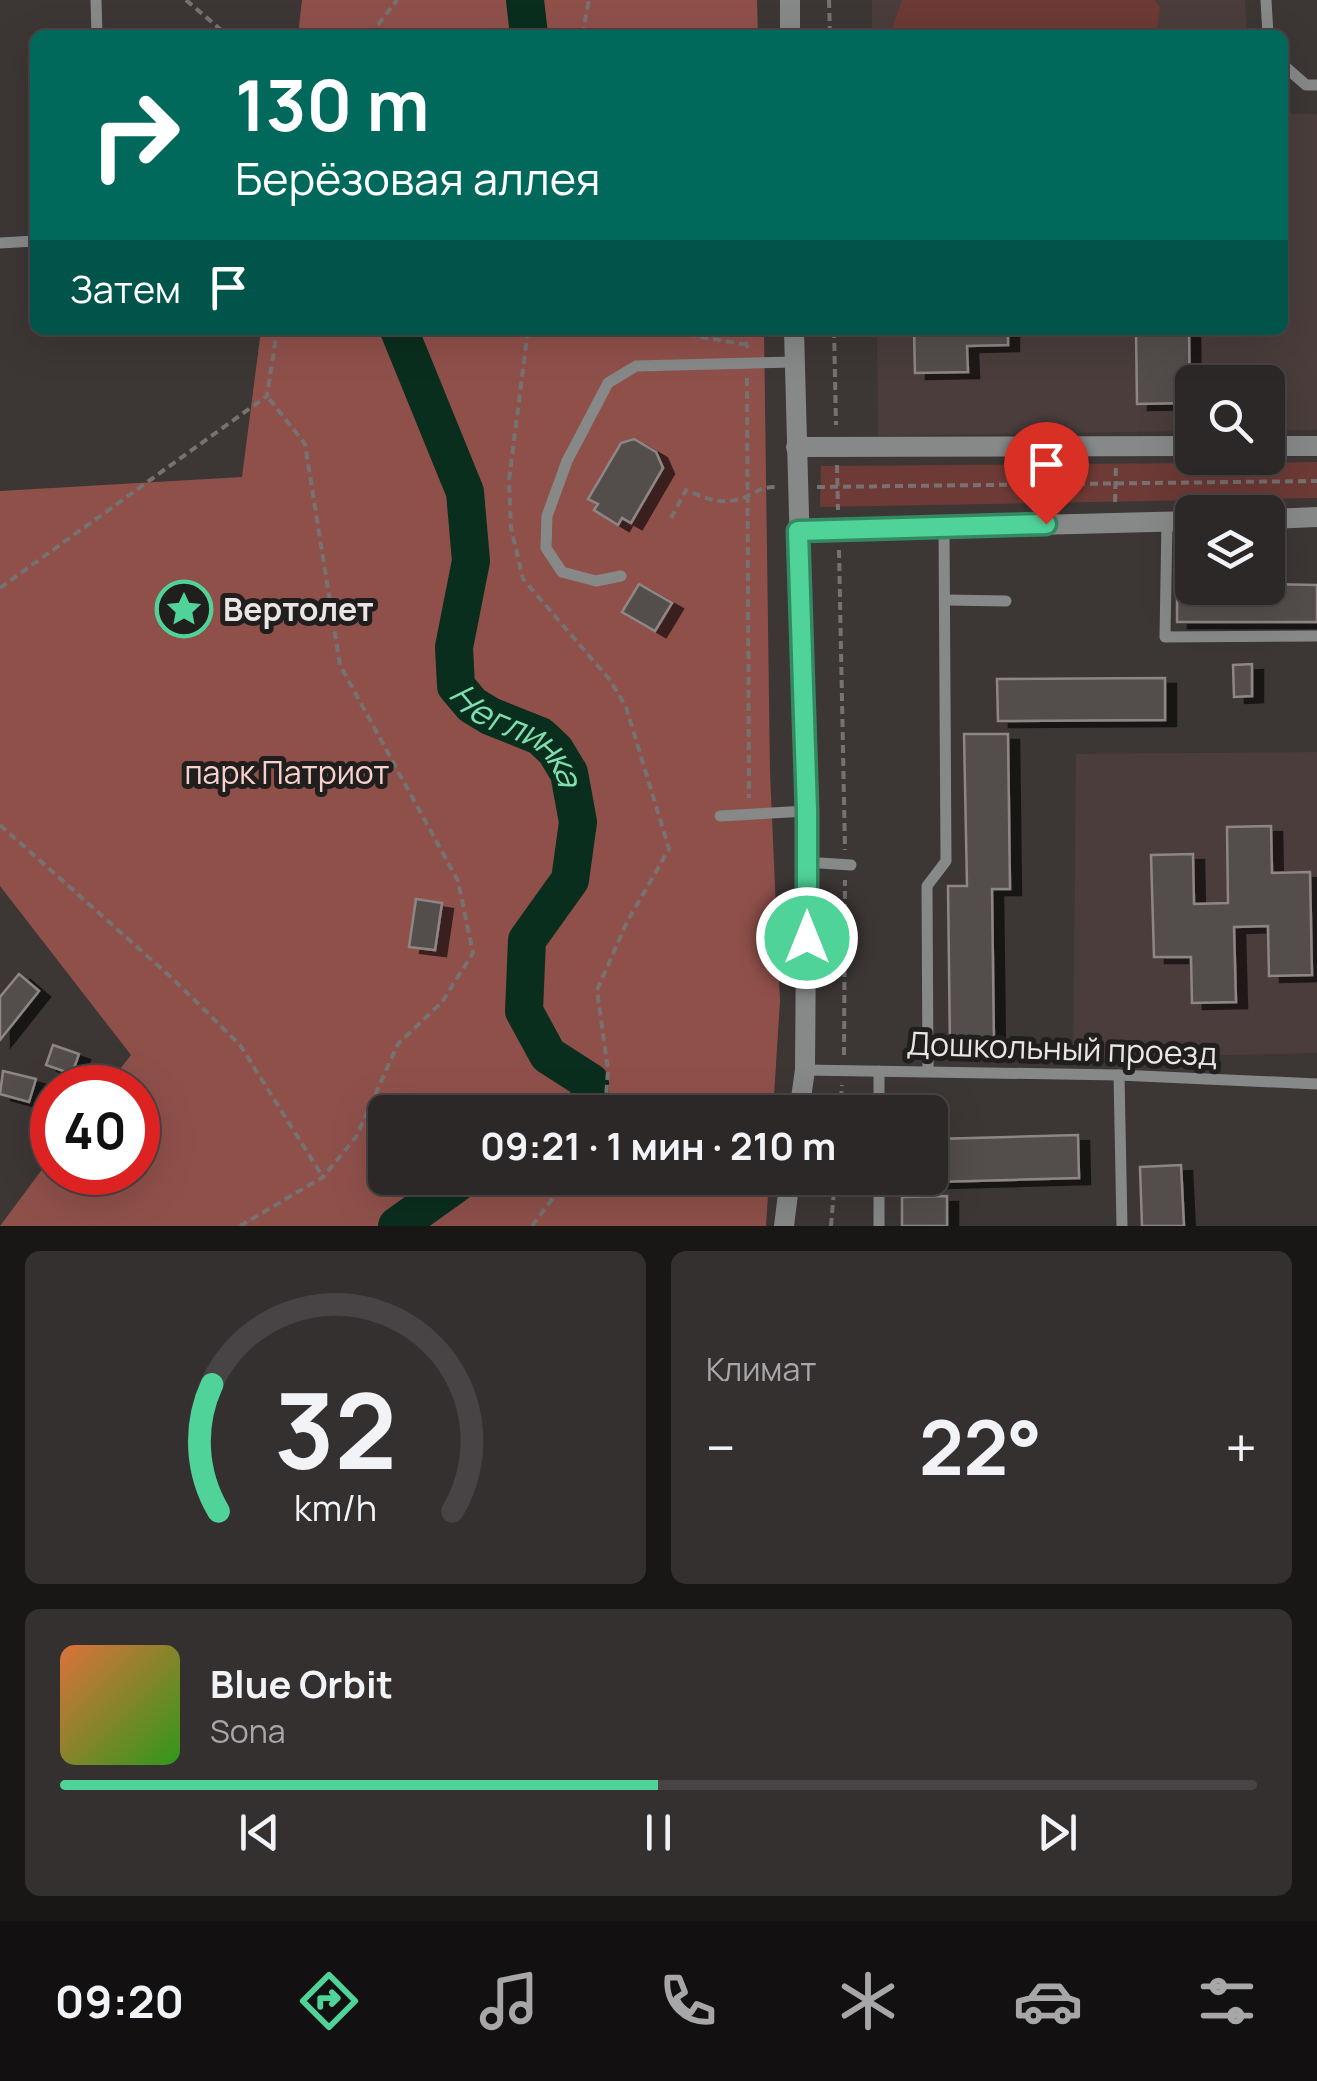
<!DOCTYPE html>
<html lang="ru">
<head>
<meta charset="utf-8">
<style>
  body { margin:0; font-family:Manrope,sans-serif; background:#353030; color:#f1f3f6; height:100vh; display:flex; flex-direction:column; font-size:38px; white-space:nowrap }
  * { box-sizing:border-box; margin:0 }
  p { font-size:32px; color:#a7a6a8 }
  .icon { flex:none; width:55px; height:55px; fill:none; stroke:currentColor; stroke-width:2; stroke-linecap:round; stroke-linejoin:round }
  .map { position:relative; height:1226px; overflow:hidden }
  .side { display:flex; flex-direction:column; gap:25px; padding:25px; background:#191616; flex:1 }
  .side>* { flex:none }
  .top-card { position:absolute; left:30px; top:30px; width:1258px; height:305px; border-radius:15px; box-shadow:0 10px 40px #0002,0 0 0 2px #484445; background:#00695c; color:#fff; overflow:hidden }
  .buttons { position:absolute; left:1175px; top:365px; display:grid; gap:20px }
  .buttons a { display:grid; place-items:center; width:110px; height:110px; border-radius:15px; background:#2d2828; box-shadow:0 10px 40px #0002,0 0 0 2px #484445; font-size:50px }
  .speed { position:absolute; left:30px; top:1065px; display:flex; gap:20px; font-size:50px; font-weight:700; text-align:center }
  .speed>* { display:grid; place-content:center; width:130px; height:130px; border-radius:50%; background:#2d2828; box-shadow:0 10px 40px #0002,0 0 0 2px #484445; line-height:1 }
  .speed .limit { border:15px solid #d22; background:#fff; color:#111 }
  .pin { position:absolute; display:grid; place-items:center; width:85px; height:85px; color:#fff; margin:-102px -42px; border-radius:50% 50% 50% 0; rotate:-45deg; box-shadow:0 0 10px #0007 }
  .pin .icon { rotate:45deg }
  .me { position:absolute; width:110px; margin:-55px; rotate:0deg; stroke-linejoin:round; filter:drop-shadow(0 0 8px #0008) }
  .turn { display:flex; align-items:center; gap:35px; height:210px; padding:0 40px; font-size:45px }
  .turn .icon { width:130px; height:130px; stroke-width:2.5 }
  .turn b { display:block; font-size:70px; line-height:85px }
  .then { display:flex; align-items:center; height:95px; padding:0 40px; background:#0003; gap:20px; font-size:38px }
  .big { font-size:75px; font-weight:700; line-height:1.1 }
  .side .card { flex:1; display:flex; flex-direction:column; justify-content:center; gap:15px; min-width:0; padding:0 35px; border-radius:15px; background:#353030 }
  .side .dial { align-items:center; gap:0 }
  .dial svg { height:260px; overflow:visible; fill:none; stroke:#484445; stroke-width:7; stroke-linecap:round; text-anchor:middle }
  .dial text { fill:#f1f3f6; stroke:none }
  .song { display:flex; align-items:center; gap:30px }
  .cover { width:120px; height:120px; border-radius:15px; background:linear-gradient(135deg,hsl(20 70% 55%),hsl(110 70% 35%)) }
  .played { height:10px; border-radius:5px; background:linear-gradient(90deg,#50d398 50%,#484445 50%) }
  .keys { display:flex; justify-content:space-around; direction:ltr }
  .heat { display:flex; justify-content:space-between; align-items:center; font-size:55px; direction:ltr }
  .side .tiles { flex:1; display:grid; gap:25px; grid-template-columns:1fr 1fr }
  .card:last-child { grid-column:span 2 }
  .trip { position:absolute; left:368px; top:1095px; width:580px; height:100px; border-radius:15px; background:#2d2828; box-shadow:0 10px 40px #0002,0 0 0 2px #484445; font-weight:700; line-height:100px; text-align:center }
  .tabs { display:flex; height:160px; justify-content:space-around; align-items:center; background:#121010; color:#a7a6a8 }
  .tabs .icon { width:70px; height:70px }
  .tabs .on { color:#50d398 }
  .tabs b { font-size:45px; color:#f1f3f6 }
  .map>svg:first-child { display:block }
</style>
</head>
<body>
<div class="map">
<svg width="1317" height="1226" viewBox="0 0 1317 1226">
  <defs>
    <filter id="shadow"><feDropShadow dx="11" dy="6" stdDeviation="0" flood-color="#0009"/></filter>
  </defs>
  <rect width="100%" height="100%" fill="#3c3635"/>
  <!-- built -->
  <g fill="#4a3d3c">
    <path d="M 872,0 L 1245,0 L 1247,35 L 872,35 Z"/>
    <path d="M 1283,105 L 1292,114 L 1317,114 L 1317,430 L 1268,430 L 1268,382 L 1192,382 L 1192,431 L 878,436 L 877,330 L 1282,330 Z"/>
    <path d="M 1317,752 L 1317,1053 L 1073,1059 L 1076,754 Z"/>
  </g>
  <!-- green -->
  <g fill="#6d3a35">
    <path d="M 902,0 L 1155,0 L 1160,8 L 1156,35 L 894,35 L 892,29 Z"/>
    <path d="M 1317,462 L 1317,498 L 820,507 L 821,466 Z"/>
  </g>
  <!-- forest -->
  <g fill="#8f504a">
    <path d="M 302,0 L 757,0 L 758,35 L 298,35 Z"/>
    <path d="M 261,330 L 764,330 L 770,772 L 780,1001 L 773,1112 L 385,1112 L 385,1178 L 769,1178 L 766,1226 L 0,1226 L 52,1156 L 52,1172 L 138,1172 L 138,1088 L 106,1087 L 131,1055 L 0,886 L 0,491 L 242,477 Z"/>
  </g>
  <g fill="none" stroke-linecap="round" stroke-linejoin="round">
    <!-- river -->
    <g stroke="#0a2e1e" stroke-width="38">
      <path d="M 525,0 L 529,35"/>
      <path id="s1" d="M 399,330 L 465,492 L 471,561 L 454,647 L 456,686 L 472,705 L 490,716 L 540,736 L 555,750 L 569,773 L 578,822 L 570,880 L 527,940 L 524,1011 L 548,1055 L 590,1082 L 588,1112"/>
      <path d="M 397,1226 L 464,1178"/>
    </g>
  </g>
  <!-- building -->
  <g fill="#534d4c" stroke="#8d8685" stroke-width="2.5" filter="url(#shadow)">
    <path d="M 914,330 L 1008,330 L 1008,345 L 967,346 L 968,372 L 915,373 Z"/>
    <path d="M 1136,330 L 1189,330 L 1190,403 L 1137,404 Z"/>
    <path d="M 634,439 L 656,452 L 663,468 L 631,523 L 622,518 L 618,525 L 594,510 L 598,504 L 588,499 L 621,443 Z"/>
    <path d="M 639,584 L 672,603 L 655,631 L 622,612 Z"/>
    <path d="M 1268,584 L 1317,585 L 1317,622 L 1177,622 L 1177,588 L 1268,588 Z"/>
    <path d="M 1252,664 L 1252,696 L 1234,697 L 1233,665 Z"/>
    <path d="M 1165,678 L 1165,720 L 998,721 L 997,679 Z"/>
    <path d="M 964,734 L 1008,734 L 1010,889 L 992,889 L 994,1046 L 950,1047 L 948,886 L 967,886 Z"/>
    <path d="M 1271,826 L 1272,873 L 1310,872 L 1312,975 L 1269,976 L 1268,926 L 1234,927 L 1236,1002 L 1192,1003 L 1191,957 L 1154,957 L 1151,855 L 1193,854 L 1194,904 L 1228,903 L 1227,827 Z"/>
    <path d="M 416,899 L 442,903 L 435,950 L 409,947 Z"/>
    <path d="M 19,974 L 39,991 L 0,1040 L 0,997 Z"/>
    <path d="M 53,1045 L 79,1054 L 72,1074 L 46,1065 Z"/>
    <path d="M 3,1071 L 36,1079 L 29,1102 L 0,1094 Z"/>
    <path d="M 1078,1135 L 1079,1178 L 936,1182 L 935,1139 Z"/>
    <path d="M 1181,1165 L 1184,1226 L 1142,1226 L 1140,1167 Z"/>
    <path d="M 947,1196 L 947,1226 L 902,1226 L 902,1197 Z"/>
  </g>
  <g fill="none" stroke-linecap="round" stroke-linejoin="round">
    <!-- path -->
    <g stroke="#777271" stroke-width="4" stroke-dasharray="8 5" stroke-linecap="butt">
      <path d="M 186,0 L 227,35"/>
      <path d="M 829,0 L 830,35"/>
      <path d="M 370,35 L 397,0"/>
      <path d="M 582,35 L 589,0"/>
      <path d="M 439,330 C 449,337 456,336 466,330"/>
      <path d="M 528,330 L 509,480 L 511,528 L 523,579 L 610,680 L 626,707 L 669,849 L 627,922 L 597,990 L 608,1070 L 605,1112"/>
      <path d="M 662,330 L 748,345"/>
      <path d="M 739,330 L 748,348"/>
      <path d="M 834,330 L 836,425"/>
      <path d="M 747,378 L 749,798"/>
      <path d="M 837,465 L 838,510"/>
      <path d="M 817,487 L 1317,481"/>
      <path d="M 1115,502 L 1116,466"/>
      <path d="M 671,518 L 686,490 C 707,499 723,506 745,497 C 760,491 759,487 777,487"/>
      <path d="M 839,550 L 845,850"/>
      <path d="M 0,588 L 267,396 L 277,330"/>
      <path d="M 0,825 L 173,979 L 240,1045 L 323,1177"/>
      <path d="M 844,1055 L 845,880"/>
      <path d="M 840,1112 L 842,1085"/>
      <path d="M 240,1226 L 323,1177 L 356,1137 L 398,1044 L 442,1002 L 473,953 L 458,881 L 340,665 L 305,444 L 267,396"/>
      <path d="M 532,1226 L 568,1178"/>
      <path d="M 831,1226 L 835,1178"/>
    </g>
    <!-- service -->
    <g stroke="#878988" stroke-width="11">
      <path d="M 96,0 L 97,35"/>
      <path d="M 1266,0 L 1268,35"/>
      <path d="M 1282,64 L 1306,85 L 1317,85"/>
      <path d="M 0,243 L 35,241"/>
      <path d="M 1167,521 L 1165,637 L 1317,636"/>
      <path d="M 621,576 L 596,581 L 562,572 L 546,548 L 547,516 L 567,461 L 608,383 L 636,366 L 794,362"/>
      <path d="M 946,600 L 1006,601"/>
      <path d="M 720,816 L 807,811"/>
      <path d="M 820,863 L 851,865"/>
      <path d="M 805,1070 L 1119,1075 L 1317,1084"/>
      <path d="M 879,1071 L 879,1112"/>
      <path d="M 928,1071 L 927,886 L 946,861 L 944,527"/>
      <path d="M 1119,1075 L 1122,1226"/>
      <path d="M 879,1178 L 879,1226"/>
    </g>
    <!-- minor -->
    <g stroke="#878988" stroke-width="20">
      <path d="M 1268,446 L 1317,446"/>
      <path d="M 796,447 L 1192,446"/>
      <path d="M 1268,519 L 1317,517"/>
      <path d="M 798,531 L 1192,521"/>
    </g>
    <!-- tertiary -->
    <g stroke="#878988" stroke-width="20">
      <path d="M 790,0 L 790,35"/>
      <path d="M 794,330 L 807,811 L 805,1070 L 799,1112"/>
      <path d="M 784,1226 L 790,1178"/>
    </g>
  </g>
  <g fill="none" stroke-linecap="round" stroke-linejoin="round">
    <!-- route casing -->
    <g stroke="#348963" stroke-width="25">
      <path id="route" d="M 807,938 L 807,811 L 798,531 L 1046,524"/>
    </g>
    <!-- route -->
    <use href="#route" stroke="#50d398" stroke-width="18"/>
  </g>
  <!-- icons -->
  <defs>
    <g id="sight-ring" transform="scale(2.875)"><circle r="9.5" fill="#211e1e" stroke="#50d398" stroke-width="1.5"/><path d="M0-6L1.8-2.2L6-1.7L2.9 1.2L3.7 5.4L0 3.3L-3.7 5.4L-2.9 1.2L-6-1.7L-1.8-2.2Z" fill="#50d398"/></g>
  </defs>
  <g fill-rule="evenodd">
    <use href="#sight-ring" x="184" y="609"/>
  </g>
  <g text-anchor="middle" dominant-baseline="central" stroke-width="10" stroke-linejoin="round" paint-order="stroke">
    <!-- poi labels -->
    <g font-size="32" font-weight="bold" fill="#e9e5e4" stroke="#211e1e" text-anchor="start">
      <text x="223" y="609">Вертолет</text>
    </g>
    <!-- park labels -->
    <g font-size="32" fill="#f9d1cc" stroke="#211e1e">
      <text x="287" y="772">парк Патриот</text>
    </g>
    <!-- street labels -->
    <g font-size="32" fill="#e9e5e4" stroke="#211e1e">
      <text transform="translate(1062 1048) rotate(2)">Дошкольный проезд</text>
    </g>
    <!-- water labels -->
    <g font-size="35" font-style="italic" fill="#7edeae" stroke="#211e1e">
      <text stroke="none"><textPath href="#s1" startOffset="452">Неглинка</textPath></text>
    </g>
  </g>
</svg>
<div class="buttons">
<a><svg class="icon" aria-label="search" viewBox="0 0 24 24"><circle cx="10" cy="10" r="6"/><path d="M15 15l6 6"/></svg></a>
<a><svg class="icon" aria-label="layers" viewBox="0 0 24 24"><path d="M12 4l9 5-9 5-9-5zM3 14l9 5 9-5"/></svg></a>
</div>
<div class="speed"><div class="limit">40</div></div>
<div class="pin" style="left:1046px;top:524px;background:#d93025"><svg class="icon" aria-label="arrive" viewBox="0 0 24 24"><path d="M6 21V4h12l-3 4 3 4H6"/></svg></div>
<svg class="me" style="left:807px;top:938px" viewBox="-20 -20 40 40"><circle r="17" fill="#50d398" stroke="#fff" stroke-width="3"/><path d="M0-11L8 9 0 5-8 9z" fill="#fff"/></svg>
<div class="trip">09:21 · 1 мин · 210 m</div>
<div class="top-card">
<div class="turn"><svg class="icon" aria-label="right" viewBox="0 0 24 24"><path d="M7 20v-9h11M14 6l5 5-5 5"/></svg><div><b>130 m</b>Берёзовая аллея</div></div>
<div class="then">Затем<svg class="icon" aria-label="arrive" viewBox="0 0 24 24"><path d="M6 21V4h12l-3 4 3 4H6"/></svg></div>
</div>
</div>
<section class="side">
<div class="tiles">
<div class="card dial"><svg viewBox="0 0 100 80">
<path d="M14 69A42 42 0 1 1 86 69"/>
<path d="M14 69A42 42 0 0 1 12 30" stroke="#50d398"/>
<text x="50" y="56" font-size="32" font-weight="700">32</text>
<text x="50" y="72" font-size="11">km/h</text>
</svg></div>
<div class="card"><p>Климат</p>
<div class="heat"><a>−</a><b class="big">22°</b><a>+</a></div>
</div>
<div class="card">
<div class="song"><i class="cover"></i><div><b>Blue Orbit</b><p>Sona</p></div></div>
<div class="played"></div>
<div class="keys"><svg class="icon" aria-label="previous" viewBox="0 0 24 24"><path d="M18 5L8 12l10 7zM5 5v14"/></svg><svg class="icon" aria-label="pause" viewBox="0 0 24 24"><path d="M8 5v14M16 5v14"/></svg><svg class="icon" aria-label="next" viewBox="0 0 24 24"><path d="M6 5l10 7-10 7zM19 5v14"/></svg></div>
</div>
</div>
</section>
<nav class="tabs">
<b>09:20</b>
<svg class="icon on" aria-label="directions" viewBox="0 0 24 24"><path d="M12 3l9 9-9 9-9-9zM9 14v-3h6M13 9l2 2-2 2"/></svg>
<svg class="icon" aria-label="music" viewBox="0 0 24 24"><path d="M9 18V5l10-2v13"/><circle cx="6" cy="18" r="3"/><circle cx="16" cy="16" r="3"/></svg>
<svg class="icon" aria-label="phone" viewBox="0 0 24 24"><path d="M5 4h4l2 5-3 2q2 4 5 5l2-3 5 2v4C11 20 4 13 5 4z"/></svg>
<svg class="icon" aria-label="climate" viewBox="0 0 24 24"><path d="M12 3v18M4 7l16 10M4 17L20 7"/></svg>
<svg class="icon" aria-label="car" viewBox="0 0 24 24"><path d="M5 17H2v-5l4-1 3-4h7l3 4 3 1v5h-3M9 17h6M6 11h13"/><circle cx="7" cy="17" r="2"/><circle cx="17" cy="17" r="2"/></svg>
<svg class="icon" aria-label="filters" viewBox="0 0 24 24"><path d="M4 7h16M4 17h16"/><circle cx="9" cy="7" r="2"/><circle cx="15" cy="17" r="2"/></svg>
</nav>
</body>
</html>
